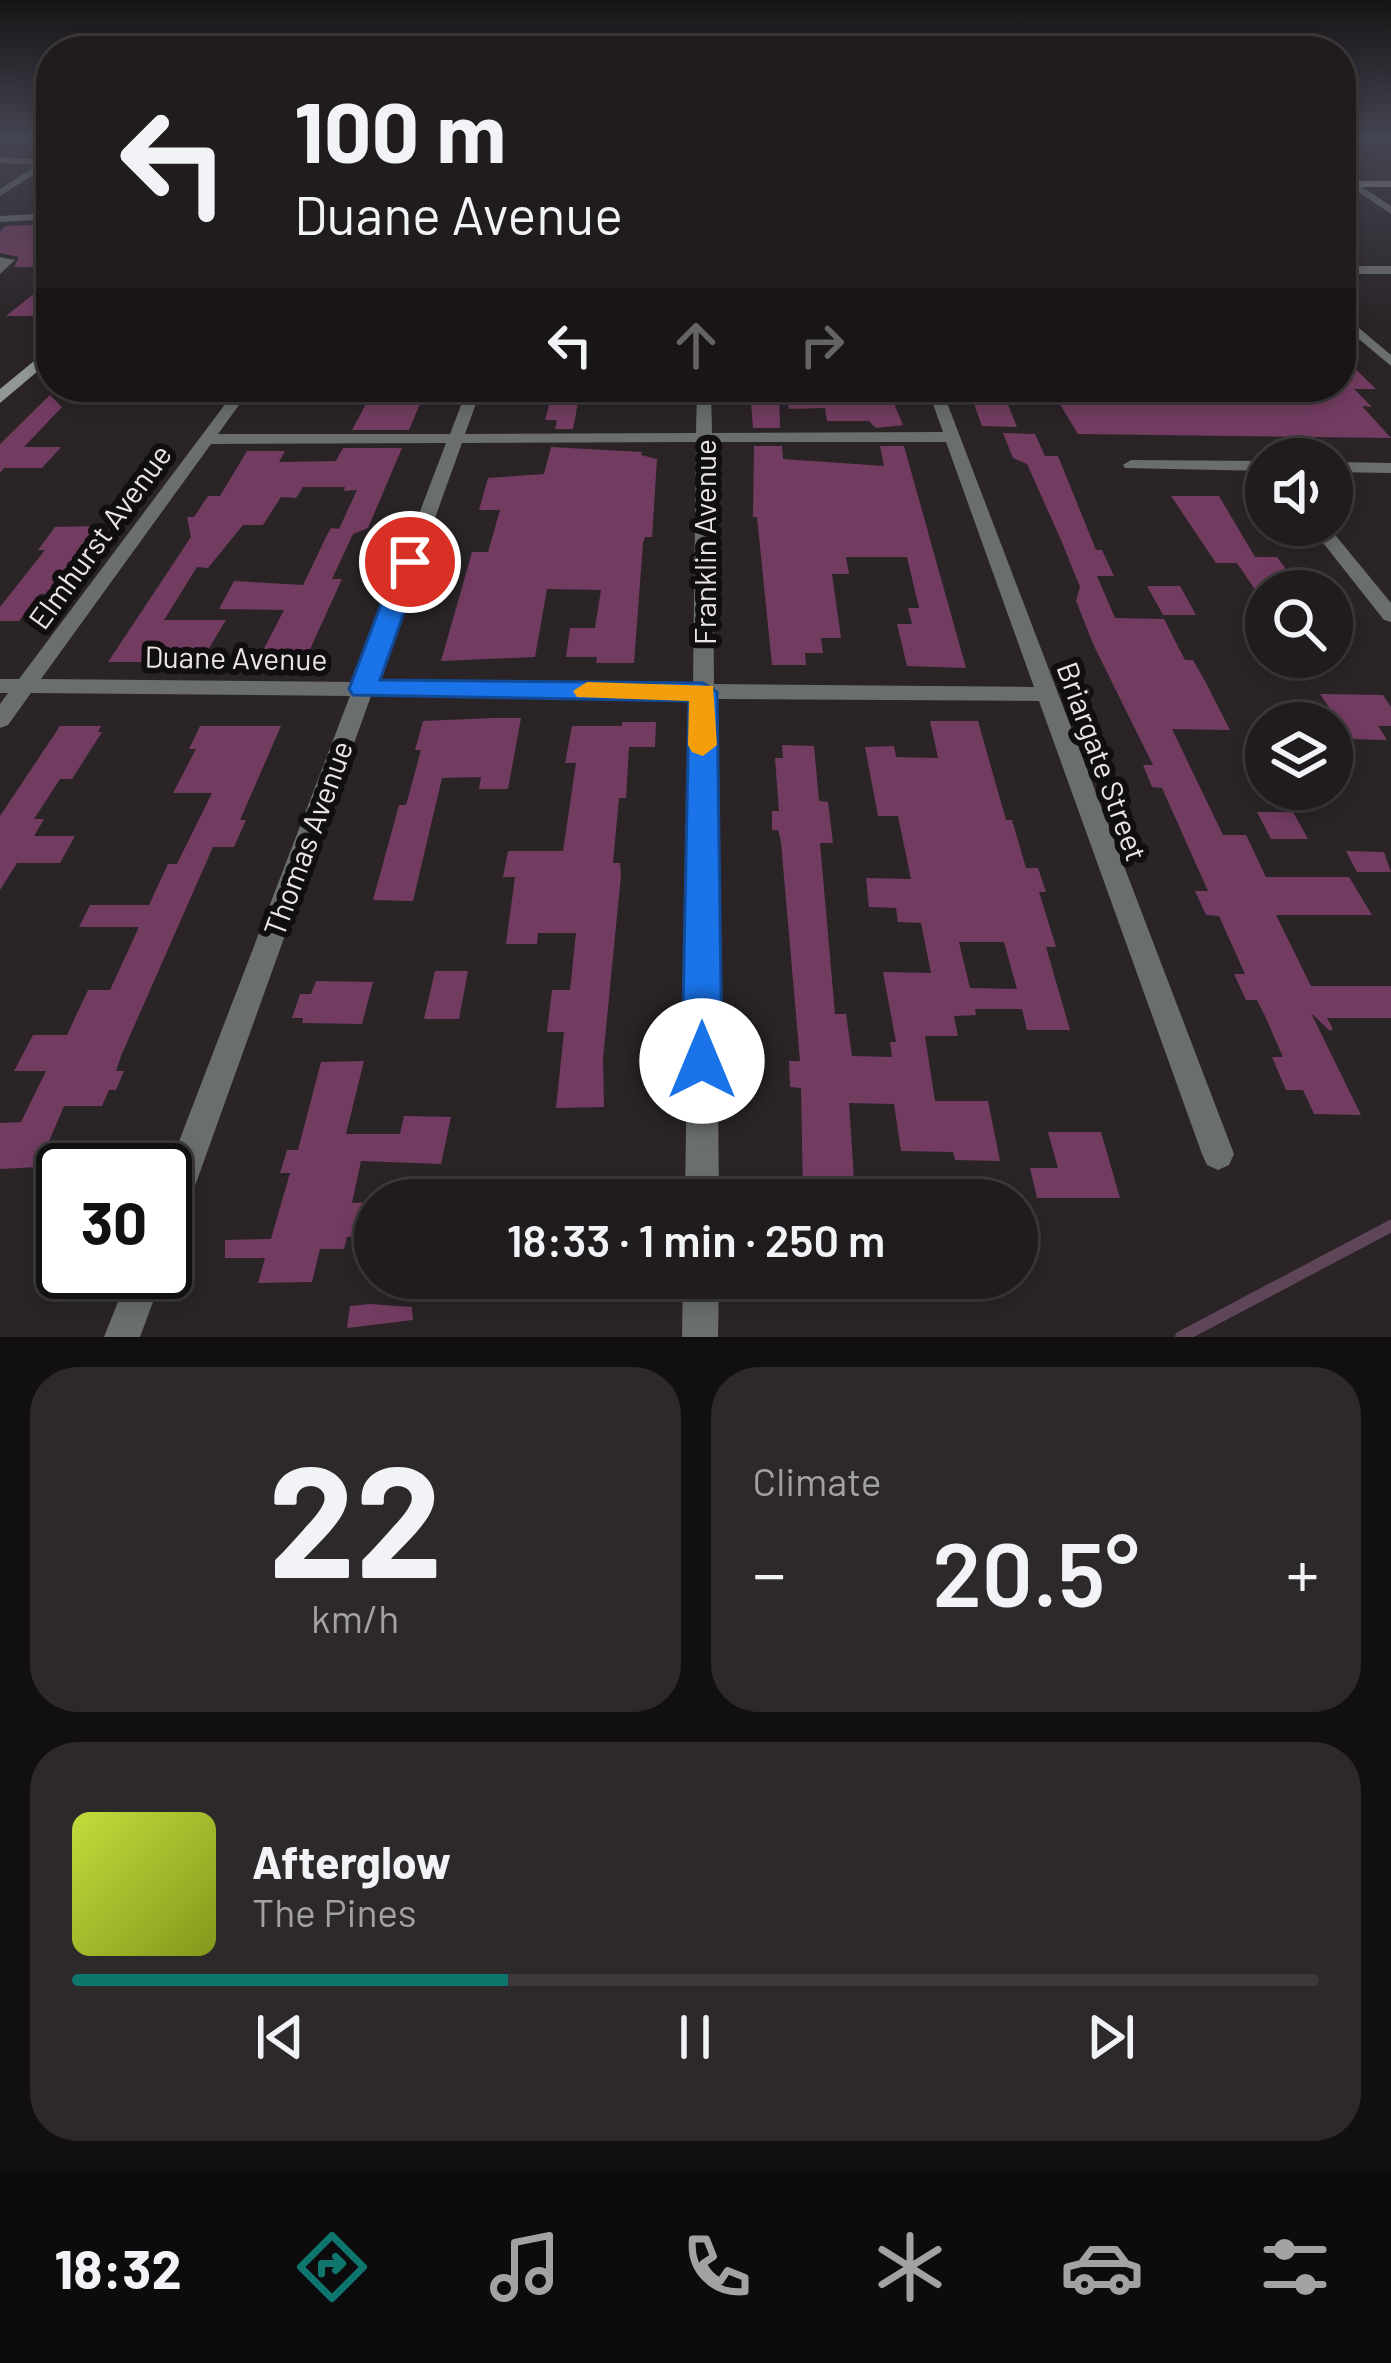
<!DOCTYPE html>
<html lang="en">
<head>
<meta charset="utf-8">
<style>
  body { margin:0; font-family:Barlow,sans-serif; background:#2d282a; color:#f1f3f6; height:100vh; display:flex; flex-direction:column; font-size:45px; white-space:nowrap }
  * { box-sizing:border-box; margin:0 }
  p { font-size:39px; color:#a2a1a4 }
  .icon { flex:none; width:66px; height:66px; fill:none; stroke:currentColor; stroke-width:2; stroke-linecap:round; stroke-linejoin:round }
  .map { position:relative; height:1337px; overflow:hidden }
  .drawer { display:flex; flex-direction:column; gap:30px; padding:30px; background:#120f10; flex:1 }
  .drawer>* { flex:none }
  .banner { position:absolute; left:36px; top:36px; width:1320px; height:366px; border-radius:48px; box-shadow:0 6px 18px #0003,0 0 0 3px #3d393b; background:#201b1d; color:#f1f3f6; overflow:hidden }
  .tools { position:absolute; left:1245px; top:438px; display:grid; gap:24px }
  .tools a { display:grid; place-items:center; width:108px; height:108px; border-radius:50%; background:#201b1d; box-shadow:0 6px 18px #0003,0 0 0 3px #3d393b; font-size:60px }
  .speed { position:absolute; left:36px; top:1143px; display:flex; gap:24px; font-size:60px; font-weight:700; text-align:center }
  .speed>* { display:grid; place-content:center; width:156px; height:156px; border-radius:50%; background:#201b1d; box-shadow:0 6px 18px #0003,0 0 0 3px #3d393b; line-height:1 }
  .speed .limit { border:6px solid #111; border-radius:18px; background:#fff; color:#111 }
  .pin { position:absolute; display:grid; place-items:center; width:102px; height:102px; color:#fff; margin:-51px; border:6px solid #fff; border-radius:50%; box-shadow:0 3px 12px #0007 }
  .me { position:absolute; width:132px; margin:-66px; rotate:0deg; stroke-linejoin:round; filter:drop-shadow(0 0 9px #0008) }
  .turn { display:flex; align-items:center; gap:42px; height:252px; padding:0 60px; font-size:54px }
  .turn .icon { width:156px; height:156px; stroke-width:2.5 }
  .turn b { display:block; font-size:84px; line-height:102px }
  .lanes { display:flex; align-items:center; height:114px; padding:0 60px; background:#0003; justify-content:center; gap:60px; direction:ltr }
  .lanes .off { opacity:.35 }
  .big { font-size:90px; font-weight:600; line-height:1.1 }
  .drawer .widget { flex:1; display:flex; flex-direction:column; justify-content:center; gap:18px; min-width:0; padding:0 42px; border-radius:48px; background:#2d282a }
  .drawer .dial { align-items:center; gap:0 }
  .dial b { font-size:156px; line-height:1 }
  .song { display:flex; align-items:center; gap:36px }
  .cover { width:144px; height:144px; border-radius:18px; background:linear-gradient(135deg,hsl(70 70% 55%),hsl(70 70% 35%)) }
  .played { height:12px; border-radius:6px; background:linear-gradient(90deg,#0f766e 35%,#3d393b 35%) }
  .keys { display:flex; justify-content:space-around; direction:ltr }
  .heat { display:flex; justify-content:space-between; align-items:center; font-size:66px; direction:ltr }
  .drawer .tiles { flex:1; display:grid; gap:30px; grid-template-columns:1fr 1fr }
  .widget:last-child { grid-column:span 2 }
  .trip { position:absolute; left:354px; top:1179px; width:684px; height:120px; border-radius:60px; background:#201b1d; box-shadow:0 6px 18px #0003,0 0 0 3px #3d393b; font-weight:600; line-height:120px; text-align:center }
  .tabs { display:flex; height:192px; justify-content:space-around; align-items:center; background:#0d0b0c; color:#a2a1a4 }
  .tabs .icon { width:84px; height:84px }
  .tabs .current { color:#0f766e }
  .tabs b { font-size:54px; color:#f1f3f6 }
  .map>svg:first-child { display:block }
</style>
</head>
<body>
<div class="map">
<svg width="1391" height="1337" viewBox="0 0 1391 1337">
  <rect width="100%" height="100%" fill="#2a2427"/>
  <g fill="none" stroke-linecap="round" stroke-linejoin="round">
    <!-- stream -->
    <path stroke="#5f4558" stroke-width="12" d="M 1181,1337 L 1391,1226"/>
  </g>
  <!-- building -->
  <g fill="#723c60" fill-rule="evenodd">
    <path d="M 51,224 L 51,267 L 14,267 L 19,257 L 0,253 L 0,232 L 5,226 Z"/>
    <path d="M 51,280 L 51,305 L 38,316 L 6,316 Z"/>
    <path d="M 1341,355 L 1376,389 L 1354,389 L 1372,407 L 1362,406 L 1391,438 L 1078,434 L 1053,393 L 1100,394 L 1096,387 L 1137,387 L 1143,396 L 1219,397 L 1211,387 L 1253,387 L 1262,398 L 1314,398 L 1304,387 L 1341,387 Z"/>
    <path d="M 405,387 L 427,387 L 409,430 L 352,430 L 373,391 Z"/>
    <path d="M 554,387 L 581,387 L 573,429 L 555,429 L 557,420 L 545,420 Z"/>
    <path d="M 785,387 L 887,387 L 903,425 L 876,428 L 869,421 L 827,421 L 825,408 L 789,409 Z"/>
    <path d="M 977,387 L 1001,387 L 1017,427 L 982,426 L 974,404 L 985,405 Z"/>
    <path d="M 750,392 L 779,392 L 780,428 L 753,428 Z"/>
    <path d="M 50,395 L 62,407 L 24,447 L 61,447 L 42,468 L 4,468 L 0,473 L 0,444 Z"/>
    <path d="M 1003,433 L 1035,434 L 1045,456 L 1058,456 L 1096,550 L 1102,550 L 1114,576 L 1097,576 L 1115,618 L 1164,619 L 1185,660 L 1193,660 L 1205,681 L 1230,730 L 1172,729 L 1223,835 L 1246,835 L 1266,877 L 1349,877 L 1372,915 L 1276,915 L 1311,986 L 1391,986 L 1391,1018 L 1327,1018 L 1333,1029 L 1330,1031 L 1311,1013 L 1361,1115 L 1314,1114 L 1303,1090 L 1286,1090 L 1272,1057 L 1283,1057 L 1265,1016 L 1257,1000 L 1246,1000 L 1234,974 L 1245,974 L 1219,916 L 1206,915 L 1195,891 L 1208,891 L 1162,788 L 1152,787 L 1143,765 L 1153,765 L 1094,646 L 1076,601 L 1080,587 L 1061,540 L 1027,464 L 1013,458 Z"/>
    <path d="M 754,446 L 782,446 L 783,459 L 884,466 L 880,446 L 904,446 L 966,668 L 907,666 L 897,624 L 912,624 L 908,608 L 919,608 L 907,557 L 846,557 L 849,574 L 832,574 L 841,638 L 821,638 L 823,653 L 805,653 L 806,665 L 772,665 L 757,517 L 753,517 Z"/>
    <path d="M 551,447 L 642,452 L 641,455 L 657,459 L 652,537 L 645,537 L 643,543 L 634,663 L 596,663 L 597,657 L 566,657 L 570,628 L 595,628 L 601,590 L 547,589 L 535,657 L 441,661 L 472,552 L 488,552 L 500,510 L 479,510 L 488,478 L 544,474 Z"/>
    <path d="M 343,448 L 402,448 L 368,528 L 353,534 L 332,579 L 342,579 L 306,658 L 259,658 L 284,610 L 219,609 L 234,581 L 303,585 L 327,535 L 331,528 L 339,529 L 357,490 L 344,491 L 345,487 L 303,487 L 296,498 L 281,497 L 263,525 L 243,525 L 208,568 L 197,567 L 164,620 L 226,620 L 206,653 L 150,653 L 144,662 L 108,662 L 191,537 L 187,517 L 194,517 L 208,496 L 220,496 L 247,451 L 285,451 L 279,462 L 336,461 Z"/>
    <path d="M 1171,496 L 1219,496 L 1255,557 L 1277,557 L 1292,577 L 1268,577 L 1276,591 L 1266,591 L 1266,606 L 1237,563 L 1216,563 Z"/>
    <path d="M 97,526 L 50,594 L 40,594 L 19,621 L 0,621 L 0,607 L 45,550 L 38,550 L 55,527 Z"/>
    <path d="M 1147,586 L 1180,586 L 1196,615 L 1163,615 Z"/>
    <path d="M 1320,694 L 1383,695 L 1391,707 L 1391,726 L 1378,726 L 1387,740 L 1350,739 Z"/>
    <path d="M 492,718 L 521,718 L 508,789 L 479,789 L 481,777 L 442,778 L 413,901 L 373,900 L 399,805 L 406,805 L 421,750 L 415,750 L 423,721 Z"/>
    <path d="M 930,721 L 978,721 L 1006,820 L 1012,820 L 1026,868 L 1038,868 L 1046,892 L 1039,892 L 1056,947 L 1046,947 L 1070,1030 L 1027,1030 L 1022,1009 L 975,1009 L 976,1015 L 954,1016 L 958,1036 L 925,1036 L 935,1101 L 988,1101 L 1000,1161 L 955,1160 L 953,1152 L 901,1151 L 894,1104 L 849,1103 L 855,1195 L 803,1194 L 801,1088 L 790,1087 L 789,1061 L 800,1061 L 781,842 L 778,830 L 772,830 L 772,811 L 779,811 L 775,758 L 783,758 L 782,745 L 814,746 L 819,801 L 828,802 L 833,843 L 820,843 L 835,1014 L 846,1014 L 852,1056 L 892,1057 L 890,1042 L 896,1042 L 883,972 L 931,973 L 921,923 L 898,922 L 896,908 L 869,907 L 866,878 L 911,879 L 898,816 L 878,816 L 865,747 L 894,746 L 896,757 L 938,758 ZM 959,942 L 1004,942 L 1017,989 L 970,988 Z"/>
    <path d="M 622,722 L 656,722 L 655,747 L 629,747 L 626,798 L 619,798 L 613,863 L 620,863 L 621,875 L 603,1059 L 604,1107 L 556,1108 L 564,1032 L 547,1032 L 552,990 L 570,990 L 576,933 L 538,933 L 537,944 L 506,944 L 515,877 L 503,877 L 508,851 L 563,851 L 576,763 L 565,763 L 572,726 L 622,726 Z"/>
    <path d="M 60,726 L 101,726 L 98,732 L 102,732 L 72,779 L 60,779 L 34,819 L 44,819 L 34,836 L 75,836 L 60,863 L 17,863 L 0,890 L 0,816 Z"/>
    <path d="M 200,726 L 281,726 L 240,820 L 246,820 L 234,847 L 213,847 L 121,1056 L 116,1071 L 124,1071 L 116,1090 L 109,1090 L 102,1106 L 64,1106 L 38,1167 L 0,1169 L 0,1123 L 21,1122 L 46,1071 L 14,1071 L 33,1035 L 67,1035 L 88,990 L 110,990 L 139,927 L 79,927 L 90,905 L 149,905 L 168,864 L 177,864 L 212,793 L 173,793 L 196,749 L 189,749 Z"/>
    <path d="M 1257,812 L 1293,812 L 1308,839 L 1271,839 Z"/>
    <path d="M 1346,851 L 1384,852 L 1391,872 L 1357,872 Z"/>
    <path d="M 435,971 L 468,971 L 459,1019 L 424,1019 Z"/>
    <path d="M 316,981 L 373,982 L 362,1024 L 302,1023 L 303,1018 L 292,1018 L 300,994 L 311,994 Z"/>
    <path d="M 364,1061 L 346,1134 L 400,1134 L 404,1116 L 451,1117 L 441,1164 L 361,1161 L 352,1203 L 375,1202 L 375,1236 L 347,1237 L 344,1249 L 320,1249 L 312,1282 L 258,1283 L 265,1258 L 225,1258 L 225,1240 L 271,1239 L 290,1173 L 280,1173 L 287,1150 L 298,1150 L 321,1062 Z"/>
    <path d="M 1048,1132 L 1101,1132 L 1120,1198 L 1037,1198 L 1030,1168 L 1058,1168 Z"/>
    <path d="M 370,1304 L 412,1307 L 413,1320 L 347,1328 L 350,1306 Z"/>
  </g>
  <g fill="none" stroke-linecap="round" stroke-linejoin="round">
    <!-- street -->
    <g fill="#6a6e6e" fill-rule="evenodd">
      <path d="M 0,157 L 47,160 L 51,164 L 0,196 L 0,189 L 37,165 L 0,163 Z"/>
      <path d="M 1341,173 L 1391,206 L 1391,214 L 1341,180 Z"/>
      <path d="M 51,213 L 51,219 L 0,222 L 0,216 Z"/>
      <path d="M 0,257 L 15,260 L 0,274 Z"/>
      <rect x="1341" y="266" width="50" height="8"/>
      <path d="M 1341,313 L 1391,355 L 1391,366 L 1341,324 Z"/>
      <path d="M 238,387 L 252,387 L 218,434 L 450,434 L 468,387 L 482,387 L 465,434 L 696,433 L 697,387 L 711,387 L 712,433 L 943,432 L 927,387 L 941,387 L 1234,1154 L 1229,1165 L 1218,1170 L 1207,1165 L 1202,1154 L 1039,701 L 714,699 L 719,1200 L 685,1200 L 692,698 L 371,696 L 182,1222 L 177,1234 L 165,1239 L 165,1178 L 350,696 L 31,693 L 8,725 L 0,728 L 0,704 L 8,693 L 0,693 L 0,679 L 19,679 ZM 696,442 L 693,684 L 376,682 L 462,443 ZM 712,442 L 946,442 L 1034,687 L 714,684 ZM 446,443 L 355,682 L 41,679 L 211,444 Z"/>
      <path d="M 1131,460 L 1266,461 L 1266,471 L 1125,468 L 1123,465 Z"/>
      <path d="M 1332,462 L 1391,463 L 1391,473 L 1332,472 Z"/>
      <path d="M 1309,525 L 1327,525 L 1391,603 L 1391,622 L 1384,620 Z"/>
      <path d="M 130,1272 L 164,1272 L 140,1337 L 104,1337 Z"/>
      <path d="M 683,1278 L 719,1278 L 718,1337 L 682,1337 Z"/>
    </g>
    <!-- secondary -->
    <g fill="#919897" fill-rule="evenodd">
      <rect x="1341" y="181" width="50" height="6"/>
      <path d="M 51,347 L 51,360 L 0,403 L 0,389 Z"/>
    </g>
  </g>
  <!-- sky -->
  <linearGradient id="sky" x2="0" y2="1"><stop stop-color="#171415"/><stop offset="0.42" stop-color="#444552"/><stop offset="1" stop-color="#444552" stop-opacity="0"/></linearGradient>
  <rect width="1391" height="325" fill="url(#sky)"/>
  <!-- route -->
  <path fill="#1a73e8" stroke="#114b97" stroke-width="3" d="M 410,555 L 422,562 L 380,680 L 703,683 L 717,692 L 722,1061 L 716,1074 L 702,1079 L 688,1074 L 682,1061 L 689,701 L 353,695 L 349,689 L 397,562 Z"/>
  <!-- slow -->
  <path fill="#f59e0b" d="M 587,682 L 713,686 L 717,745 L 703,756 L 692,752 L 688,745 L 689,701 L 577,697 L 573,691 Z"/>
  <g text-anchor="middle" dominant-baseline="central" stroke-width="12" stroke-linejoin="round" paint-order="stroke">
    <!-- street labels -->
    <g font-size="30" fill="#e9e5e7" stroke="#110e10">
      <text transform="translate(99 536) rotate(-54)">Elmhurst Avenue</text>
      <text transform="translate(704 542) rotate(-90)">Franklin Avenue</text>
      <text transform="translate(236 657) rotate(1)">Duane Avenue</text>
      <text transform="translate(1103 761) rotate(70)">Briargate Street</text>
      <text transform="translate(307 838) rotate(-70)">Thomas Avenue</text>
    </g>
  </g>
</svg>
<div class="tools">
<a><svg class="icon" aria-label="sound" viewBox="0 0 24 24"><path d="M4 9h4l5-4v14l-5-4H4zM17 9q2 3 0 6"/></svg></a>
<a><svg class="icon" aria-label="search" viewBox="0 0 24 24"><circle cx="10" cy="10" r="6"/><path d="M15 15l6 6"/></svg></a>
<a><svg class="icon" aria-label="layers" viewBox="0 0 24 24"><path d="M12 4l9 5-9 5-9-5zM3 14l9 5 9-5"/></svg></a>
</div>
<div class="speed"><div class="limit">30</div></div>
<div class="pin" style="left:410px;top:562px;background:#d93025"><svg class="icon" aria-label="arrive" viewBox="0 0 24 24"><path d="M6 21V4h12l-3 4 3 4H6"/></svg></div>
<svg class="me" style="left:702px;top:1061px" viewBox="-20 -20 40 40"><circle r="19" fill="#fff"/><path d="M0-13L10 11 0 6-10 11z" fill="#1a73e8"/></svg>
<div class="trip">18:33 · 1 min · 250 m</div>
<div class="banner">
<div class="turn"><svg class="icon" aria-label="left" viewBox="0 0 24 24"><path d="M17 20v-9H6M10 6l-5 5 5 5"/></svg><div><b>100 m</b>Duane Avenue</div></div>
<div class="lanes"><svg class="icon" aria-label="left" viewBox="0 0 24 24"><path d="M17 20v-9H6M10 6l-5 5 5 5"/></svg><svg class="icon off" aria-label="ahead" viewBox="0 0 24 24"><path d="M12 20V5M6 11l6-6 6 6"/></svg><svg class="icon off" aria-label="right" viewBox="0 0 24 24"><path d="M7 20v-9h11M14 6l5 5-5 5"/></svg></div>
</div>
</div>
<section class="drawer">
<div class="tiles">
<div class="widget dial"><b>22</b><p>km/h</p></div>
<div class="widget"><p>Climate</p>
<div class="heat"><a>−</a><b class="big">20.5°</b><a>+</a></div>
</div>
<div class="widget">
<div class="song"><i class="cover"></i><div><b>Afterglow</b><p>The Pines</p></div></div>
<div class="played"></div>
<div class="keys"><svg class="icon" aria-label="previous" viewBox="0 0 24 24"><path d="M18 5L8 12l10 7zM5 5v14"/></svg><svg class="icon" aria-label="pause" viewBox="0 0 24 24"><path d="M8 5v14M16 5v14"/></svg><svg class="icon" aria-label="next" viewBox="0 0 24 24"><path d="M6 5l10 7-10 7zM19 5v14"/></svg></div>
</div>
</div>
</section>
<nav class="tabs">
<b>18:32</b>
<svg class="icon current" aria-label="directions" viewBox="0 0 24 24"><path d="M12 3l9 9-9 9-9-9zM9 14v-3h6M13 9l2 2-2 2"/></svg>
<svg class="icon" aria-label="music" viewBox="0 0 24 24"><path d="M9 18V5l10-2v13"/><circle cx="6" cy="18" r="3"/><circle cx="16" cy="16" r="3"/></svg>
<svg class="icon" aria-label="phone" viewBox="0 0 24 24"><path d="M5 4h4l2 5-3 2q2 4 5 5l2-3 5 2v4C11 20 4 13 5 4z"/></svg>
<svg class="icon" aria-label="climate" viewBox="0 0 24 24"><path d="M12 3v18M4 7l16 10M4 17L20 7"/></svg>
<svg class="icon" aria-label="car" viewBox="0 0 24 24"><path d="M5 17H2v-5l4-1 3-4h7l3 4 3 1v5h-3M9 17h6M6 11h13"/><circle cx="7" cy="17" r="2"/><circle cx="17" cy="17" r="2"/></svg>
<svg class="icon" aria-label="filters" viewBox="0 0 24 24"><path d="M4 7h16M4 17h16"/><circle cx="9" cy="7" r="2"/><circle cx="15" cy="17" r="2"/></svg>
</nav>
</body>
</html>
